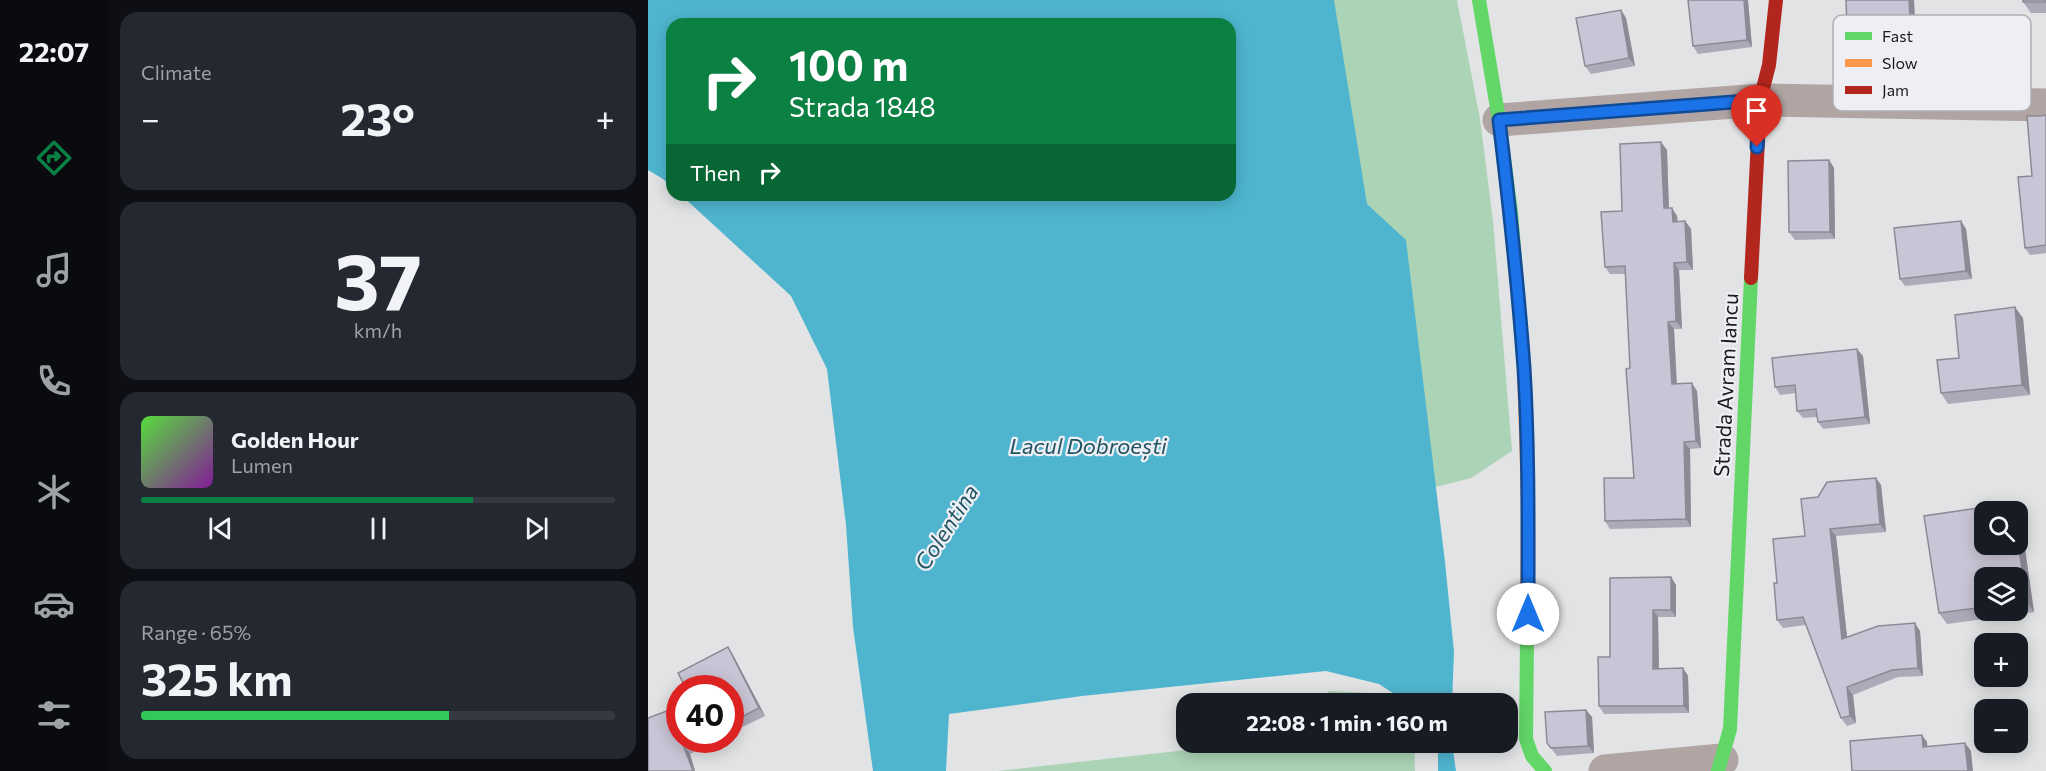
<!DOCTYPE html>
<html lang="en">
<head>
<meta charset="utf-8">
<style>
  body { margin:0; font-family:Commissioner,sans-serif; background:#242831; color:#f1f3f6; height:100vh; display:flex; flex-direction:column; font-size:22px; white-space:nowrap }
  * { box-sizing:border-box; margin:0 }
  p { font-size:20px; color:#9ea1a6 }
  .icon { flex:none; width:33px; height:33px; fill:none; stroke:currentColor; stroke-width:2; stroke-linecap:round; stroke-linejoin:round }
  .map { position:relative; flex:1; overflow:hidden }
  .sheet { display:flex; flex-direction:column; gap:12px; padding:12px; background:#0d0f14; width:540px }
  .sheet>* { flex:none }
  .guide { position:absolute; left:18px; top:18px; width:570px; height:183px; border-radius:18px; box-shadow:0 3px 15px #0003; background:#0b8043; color:#fff; overflow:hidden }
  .fabs { position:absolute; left:1326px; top:501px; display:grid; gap:12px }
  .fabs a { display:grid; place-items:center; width:54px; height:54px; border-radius:12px; background:#171b24; box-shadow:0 3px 15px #0003; font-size:30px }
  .speed { position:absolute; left:18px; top:675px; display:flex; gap:12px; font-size:30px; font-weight:700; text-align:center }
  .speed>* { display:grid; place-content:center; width:78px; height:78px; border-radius:50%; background:#171b24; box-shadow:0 3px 15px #0003; line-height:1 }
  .speed .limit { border:9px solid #d22; background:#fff; color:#111 }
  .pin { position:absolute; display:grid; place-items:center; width:51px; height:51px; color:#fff; margin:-62px -26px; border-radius:50% 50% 50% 0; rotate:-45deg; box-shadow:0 0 6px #0007 }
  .pin .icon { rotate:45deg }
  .me { position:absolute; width:66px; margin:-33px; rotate:0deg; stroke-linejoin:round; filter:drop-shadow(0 0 4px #0008) }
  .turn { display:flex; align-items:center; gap:21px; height:126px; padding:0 24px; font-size:27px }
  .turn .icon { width:78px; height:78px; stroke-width:2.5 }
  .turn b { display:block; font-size:42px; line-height:51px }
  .then { display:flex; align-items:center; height:57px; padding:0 24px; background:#0003; gap:12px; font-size:22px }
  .big { font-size:45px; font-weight:700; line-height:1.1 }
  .sheet .card { flex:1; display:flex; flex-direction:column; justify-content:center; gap:9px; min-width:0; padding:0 21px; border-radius:18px; background:#242831 }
  .sheet .dial { align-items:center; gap:0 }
  .dial b { font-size:78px; line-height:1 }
  .song { display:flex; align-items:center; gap:18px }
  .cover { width:72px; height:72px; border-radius:9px; background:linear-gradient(135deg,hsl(110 70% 55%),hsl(290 70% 35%)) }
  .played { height:6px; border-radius:3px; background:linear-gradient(90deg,#0b8043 70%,#363941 70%) }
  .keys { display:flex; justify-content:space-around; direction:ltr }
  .heat { display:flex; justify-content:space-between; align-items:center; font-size:33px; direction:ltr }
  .charge { height:9px; border-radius:4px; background:linear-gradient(90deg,#34c759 65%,#363941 0) }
  .trip { position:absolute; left:528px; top:693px; width:342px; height:60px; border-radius:18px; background:#171b24; box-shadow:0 3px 15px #0003; font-weight:700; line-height:60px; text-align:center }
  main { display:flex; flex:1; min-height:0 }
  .tab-bar { display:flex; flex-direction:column; width:108px; justify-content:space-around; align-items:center; background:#090b0e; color:#9ea1a6 }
  .tab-bar .icon { width:42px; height:42px }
  .tab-bar .selected { color:#0b8043 }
  .tab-bar b { font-size:27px; color:#f1f3f6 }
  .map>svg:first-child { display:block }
</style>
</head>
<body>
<main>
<nav class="tab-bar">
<b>22:07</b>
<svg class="icon selected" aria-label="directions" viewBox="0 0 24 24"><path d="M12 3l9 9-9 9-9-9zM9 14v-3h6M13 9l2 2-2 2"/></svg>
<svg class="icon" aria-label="music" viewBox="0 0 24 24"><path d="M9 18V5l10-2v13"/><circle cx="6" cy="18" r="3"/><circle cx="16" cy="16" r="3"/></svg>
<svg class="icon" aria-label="phone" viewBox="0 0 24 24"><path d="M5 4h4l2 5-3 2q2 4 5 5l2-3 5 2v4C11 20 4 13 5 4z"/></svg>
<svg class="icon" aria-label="climate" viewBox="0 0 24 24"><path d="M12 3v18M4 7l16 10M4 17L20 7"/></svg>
<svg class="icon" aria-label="car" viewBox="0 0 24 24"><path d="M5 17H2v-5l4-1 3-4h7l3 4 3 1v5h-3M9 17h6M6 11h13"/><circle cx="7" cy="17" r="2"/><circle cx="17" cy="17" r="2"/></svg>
<svg class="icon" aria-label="filters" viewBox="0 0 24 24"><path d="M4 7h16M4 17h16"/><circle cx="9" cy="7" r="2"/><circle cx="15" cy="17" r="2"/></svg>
</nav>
<section class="sheet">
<div class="card"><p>Climate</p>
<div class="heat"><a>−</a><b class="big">23°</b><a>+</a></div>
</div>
<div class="card dial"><b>37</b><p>km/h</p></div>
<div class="card">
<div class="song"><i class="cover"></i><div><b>Golden Hour</b><p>Lumen</p></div></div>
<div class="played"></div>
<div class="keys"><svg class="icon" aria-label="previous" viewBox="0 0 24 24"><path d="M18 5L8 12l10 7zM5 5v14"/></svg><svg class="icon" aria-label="pause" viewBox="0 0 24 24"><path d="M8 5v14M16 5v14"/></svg><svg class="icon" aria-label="next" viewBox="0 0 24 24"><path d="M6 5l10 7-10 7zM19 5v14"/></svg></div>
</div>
<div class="card"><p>Range · 65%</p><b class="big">325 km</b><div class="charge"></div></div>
</section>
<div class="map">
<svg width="1398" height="771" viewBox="0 0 1398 771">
  <rect width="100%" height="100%" fill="#e1e3e5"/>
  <!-- green -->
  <g fill="#abd3b5">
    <path d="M 293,0 L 809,0 L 832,119 L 845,221 L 864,451 L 823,478 L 788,487 L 753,528 L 582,195 L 582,24 Z"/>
    <path d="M 680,691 L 723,693 L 743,703 L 680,703 Z"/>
    <path d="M 602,743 L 766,743 L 767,771 L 349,771 Z"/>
  </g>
  <!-- water -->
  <g fill="#4fb5cf">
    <path d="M 0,0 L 686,0 L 719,204 L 758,240 L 797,562 L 806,652 L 804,703 L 760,703 L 731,684 L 678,671 L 434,696 L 301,714 L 298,771 L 225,771 L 205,627 L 198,525 L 179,369 L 143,296 L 33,195 L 582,195 L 582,24 L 24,24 L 24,187 L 15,179 L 0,170 Z"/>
    <path d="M 790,743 L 804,743 L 808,771 L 790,771 Z"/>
  </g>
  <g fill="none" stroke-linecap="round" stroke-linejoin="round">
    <!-- street -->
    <g stroke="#b1a5a3" stroke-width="33">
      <path d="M 851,120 L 1112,100 L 1398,105"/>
      <path d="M 957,771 L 1074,760"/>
    </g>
    <!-- fast -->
    <g stroke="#63d668" stroke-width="14">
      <path d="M 831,0 L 851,120 L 863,212 L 876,369"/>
      <path d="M 879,638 L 878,739 L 884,756 L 897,771"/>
      <path d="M 1070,771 L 1082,729 L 1103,278"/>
    </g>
    <!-- slow -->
    <path stroke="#ff974d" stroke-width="14" d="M 876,369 L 880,500 L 879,638"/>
    <!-- jam -->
    <path stroke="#b3261e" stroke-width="14" d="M 1103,278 L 1112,100 L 1121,65 L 1128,0"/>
  </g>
  <!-- wall -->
  <g fill="#ada9b8" fill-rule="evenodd">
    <path d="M 1040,0 L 1100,0 L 1104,47 L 1050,54 L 1045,46 Z"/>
    <path d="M 1266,0 L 1269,62 L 1206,65 L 1200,57 Z"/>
    <path d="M 1398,0 L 1398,13 L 1383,13 L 1375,2 Z"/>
    <path d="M 973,10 L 978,18 L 987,66 L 943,74 L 937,66 Z"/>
    <path d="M 1398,115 L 1398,253 L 1382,255 L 1377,248 L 1384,176 Z"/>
    <path d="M 1019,150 L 1021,208 L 1029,216 L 1030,222 L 1037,221 L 1043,229 L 1045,270 L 1031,270 L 1034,329 L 1026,329 L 1029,384 L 1049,391 L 1053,448 L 1042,449 L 1043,527 L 962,529 L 957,521 L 986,478 L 982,368 L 977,274 L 962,274 L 957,267 L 974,211 Z"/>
    <path d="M 1181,160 L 1186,168 L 1187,239 L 1147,240 L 1141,232 Z"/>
    <path d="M 1313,221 L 1318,229 L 1324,279 L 1257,286 L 1252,279 Z"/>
    <path d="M 1375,318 L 1382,395 L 1300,404 L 1293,393 L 1311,358 Z"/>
    <path d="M 1215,356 L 1222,424 L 1175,429 L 1170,422 L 1169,417 L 1155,418 L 1149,411 L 1148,393 L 1132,395 L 1127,387 Z"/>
    <path d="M 1228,478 L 1233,485 L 1238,532 L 1188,536 L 1199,637 L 1272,631 L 1275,676 L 1250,677 L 1205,695 L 1208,723 L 1199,726 L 1193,718 L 1158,625 L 1135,628 L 1129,620 L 1129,583 L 1157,536 L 1170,497 Z"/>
    <path d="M 1364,503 L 1372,514 L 1386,612 L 1299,624 L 1291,613 ZM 1336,578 L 1370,578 L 1370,610 L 1336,610 Z"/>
    <path d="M 1023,577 L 1028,585 L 1028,617 L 1010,617 L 1011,669 L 1035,668 L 1040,676 L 1041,713 L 956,714 L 951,706 L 962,657 Z"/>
    <path d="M 80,647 L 85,655 L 117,716 L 82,733 L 82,688 Z"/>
    <path d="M 938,710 L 944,717 L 946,753 L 909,756 L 899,743 Z"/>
    <path d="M 32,740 L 71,740 L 42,754 L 47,771 L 0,771 Z"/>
  </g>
  <!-- shaded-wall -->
  <g fill="#8d8a96">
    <path d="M 1096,0 L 1100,0 L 1100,1 L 1104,47 L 1099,40 Z"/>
    <path d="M 1261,0 L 1266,0 L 1269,62 L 1264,54 Z"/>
    <path d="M 973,10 L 978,18 L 987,66 L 981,58 Z"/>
    <path d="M 1013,142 L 1019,150 L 1021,216 L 1016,208 Z"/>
    <path d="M 1181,160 L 1186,168 L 1187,239 L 1182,232 Z"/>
    <path d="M 1024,208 L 1029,216 L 1030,230 L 1025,222 Z"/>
    <path d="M 1037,221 L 1043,229 L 1045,270 L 1039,262 Z"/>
    <path d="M 1313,221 L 1318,229 L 1324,279 L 1318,271 Z"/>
    <path d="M 1026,263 L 1031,270 L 1034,329 L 1028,321 Z"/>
    <path d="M 1367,307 L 1375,318 L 1382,395 L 1374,385 Z"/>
    <path d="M 1020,322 L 1026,329 L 1029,392 L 1024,384 Z"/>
    <path d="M 1209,349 L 1215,356 L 1222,424 L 1217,417 Z"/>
    <path d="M 1044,383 L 1049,391 L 1053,448 L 1048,441 Z"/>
    <path d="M 1036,442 L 1042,449 L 1043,527 L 1038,519 Z"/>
    <path d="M 1228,478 L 1233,485 L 1238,532 L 1232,524 Z"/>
    <path d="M 1364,503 L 1372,514 L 1386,612 L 1378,601 L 1370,540 L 1370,512 L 1366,512 Z"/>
    <path d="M 1182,529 L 1188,536 L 1200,646 L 1194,639 Z"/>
    <path d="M 1023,577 L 1028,585 L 1028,617 L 1023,610 Z"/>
    <path d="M 1005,610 L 1010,617 L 1011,676 L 1005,669 Z"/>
    <path d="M 1267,623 L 1272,631 L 1275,676 L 1270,668 Z"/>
    <path d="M 80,647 L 85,655 L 117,716 L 111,708 Z"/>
    <path d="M 1035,668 L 1040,676 L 1041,713 L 1036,706 Z"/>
    <path d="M 1199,687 L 1205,695 L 1208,723 L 1202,716 Z"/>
    <path d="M 938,710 L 944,717 L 946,753 L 940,746 Z"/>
    <path d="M 1274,735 L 1279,742 L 1280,755 L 1275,747 Z"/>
    <path d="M 1317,743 L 1323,751 L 1325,771 L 1320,771 Z"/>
    <path d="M 36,747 L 42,754 L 47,771 L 45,771 Z"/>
  </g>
  <!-- building -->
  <g fill="#c9c5d6" stroke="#8d8a96" stroke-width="1.5">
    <path d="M 1040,0 L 1096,0 L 1099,40 L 1045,46 Z"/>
    <path d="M 1198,0 L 1261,0 L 1264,54 L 1200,57 Z"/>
    <rect x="1375" y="0" width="23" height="2"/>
    <path d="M 973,10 L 981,58 L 937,66 L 928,18 Z"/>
    <path d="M 1398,115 L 1398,245 L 1377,248 L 1370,177 L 1384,176 L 1379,116 L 1392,116 Z"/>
    <path d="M 1013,142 L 1016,208 L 1024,208 L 1025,222 L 1037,221 L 1039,262 L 1026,263 L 1028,321 L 1020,322 L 1024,384 L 1044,383 L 1048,441 L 1036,442 L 1038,519 L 957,521 L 956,478 L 986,478 L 978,369 L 982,368 L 977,266 L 957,267 L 953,212 L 974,211 L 972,144 Z"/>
    <path d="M 1181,160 L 1182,232 L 1141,232 L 1140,161 Z"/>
    <path d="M 1313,221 L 1318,271 L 1252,279 L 1246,228 Z"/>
    <path d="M 1367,307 L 1374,385 L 1293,393 L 1289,360 L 1311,358 L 1307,315 Z"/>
    <path d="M 1209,349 L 1217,417 L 1170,422 L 1168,409 L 1149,411 L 1147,385 L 1127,387 L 1124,358 Z"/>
    <path d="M 1228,478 L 1232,524 L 1182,529 L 1194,639 L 1230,626 L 1267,623 L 1270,668 L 1244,670 L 1199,687 L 1202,716 L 1193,718 L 1155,617 L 1129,620 L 1126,583 L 1129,583 L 1125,539 L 1157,536 L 1153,499 L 1170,497 L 1179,482 Z"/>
    <path d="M 1364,503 L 1366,512 L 1336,512 L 1336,544 L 1370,544 L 1370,540 L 1378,601 L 1370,603 L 1370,578 L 1336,578 L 1336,607 L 1291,613 L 1276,516 Z"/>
    <path d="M 1023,577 L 1023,610 L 1005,610 L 1005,669 L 1035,668 L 1036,706 L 951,706 L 950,657 L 962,657 L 962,578 Z"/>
    <path d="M 80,647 L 111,708 L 82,723 L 82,688 L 38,688 L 30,673 Z"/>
    <path d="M 32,706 L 32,740 L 50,740 L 36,747 L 45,771 L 0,771 L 0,718 Z"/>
    <path d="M 938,710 L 940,746 L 903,748 L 899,743 L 897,712 Z"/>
    <path d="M 1274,735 L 1275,747 L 1317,743 L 1320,771 L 1204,771 L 1202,741 Z"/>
  </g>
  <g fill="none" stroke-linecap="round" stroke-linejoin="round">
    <!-- route casing -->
    <g stroke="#114b97" stroke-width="15">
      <path id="route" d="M 880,614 C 880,532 881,450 876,368 C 870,285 861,202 851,120 L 1112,100 L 1109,147"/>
    </g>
    <!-- route -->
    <use href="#route" stroke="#1a73e8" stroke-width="10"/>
  </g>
  <g text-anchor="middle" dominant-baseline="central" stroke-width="4.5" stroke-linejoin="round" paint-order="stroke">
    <!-- street labels -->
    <g font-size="21" fill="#1a1b1c" stroke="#eeeff4">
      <text transform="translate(1077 385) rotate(-87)">Strada Avram Iancu</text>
    </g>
    <!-- water labels -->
    <g font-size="22" font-style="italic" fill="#205363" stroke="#eeeff4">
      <text x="440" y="445">Lacul Dobroești</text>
      <text transform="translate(298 527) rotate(-57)">Colentina</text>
    </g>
  </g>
  <!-- legend -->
  <rect x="1185" y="15" width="198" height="96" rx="9" fill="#eeeff4" stroke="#aeafb3" stroke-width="1.5"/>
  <rect x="1197" y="32" width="27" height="8" fill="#63d668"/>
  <rect x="1197" y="59" width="27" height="8" fill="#ff974d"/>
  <rect x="1197" y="86" width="27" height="8" fill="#b3261e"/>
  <g font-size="16" fill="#1a1b1c">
    <text x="1234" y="42">Fast</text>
    <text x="1234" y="69">Slow</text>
    <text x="1234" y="96">Jam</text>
  </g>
</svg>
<div class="fabs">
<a><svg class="icon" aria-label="search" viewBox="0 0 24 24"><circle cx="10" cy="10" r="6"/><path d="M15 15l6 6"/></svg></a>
<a><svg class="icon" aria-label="layers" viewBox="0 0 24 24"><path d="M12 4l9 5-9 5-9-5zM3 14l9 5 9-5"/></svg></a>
<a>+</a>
<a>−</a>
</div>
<div class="speed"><div class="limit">40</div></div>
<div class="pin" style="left:1109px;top:147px;background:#d93025"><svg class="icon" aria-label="arrive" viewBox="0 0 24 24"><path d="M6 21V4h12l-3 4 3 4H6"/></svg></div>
<svg class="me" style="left:880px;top:614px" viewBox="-20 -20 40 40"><circle r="19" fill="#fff"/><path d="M0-13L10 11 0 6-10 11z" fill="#1a73e8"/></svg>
<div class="trip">22:08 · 1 min · 160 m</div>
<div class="guide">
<div class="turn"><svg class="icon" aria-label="right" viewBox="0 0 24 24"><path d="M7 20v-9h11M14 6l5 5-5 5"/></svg><div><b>100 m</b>Strada 1848</div></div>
<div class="then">Then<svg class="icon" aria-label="right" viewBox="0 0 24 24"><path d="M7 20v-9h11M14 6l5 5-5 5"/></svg></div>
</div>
</div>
</main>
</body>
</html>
